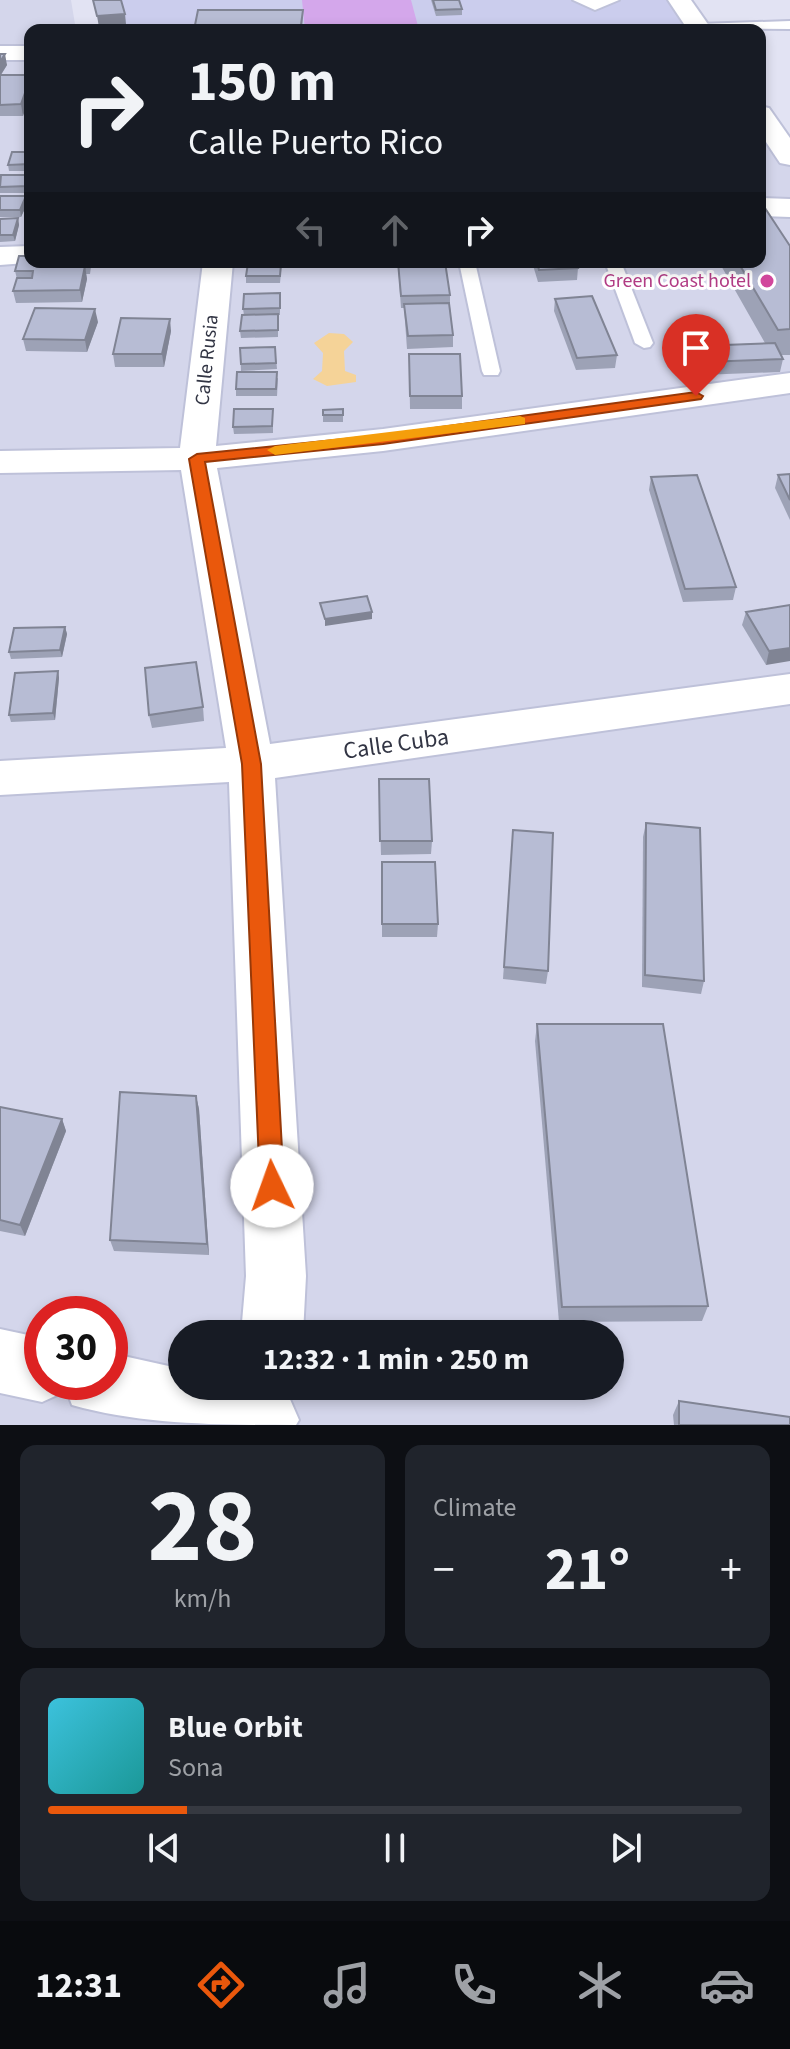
<!DOCTYPE html>
<html lang="en">
<head>
<meta charset="utf-8">
<style>
  body { margin:0; font-family:"Source Sans 3",sans-serif; background:#20242c; color:#f1f3f6; height:100vh; display:flex; flex-direction:column; font-size:30px; white-space:nowrap }
  * { box-sizing:border-box; margin:0 }
  p { font-size:26px; color:#9ea1a6 }
  .icon { flex:none; width:44px; height:44px; fill:none; stroke:currentColor; stroke-width:2; stroke-linecap:round; stroke-linejoin:round }
  .map { position:relative; height:1425px; overflow:hidden }
  .sheet { display:flex; flex-direction:column; gap:20px; padding:20px; background:#0d0f14; flex:1 }
  .sheet>* { flex:none }
  .top-card { position:absolute; left:24px; top:24px; width:742px; height:244px; border-radius:16px; box-shadow:0 4px 12px #0003; background:#171b24; color:#f1f3f6; overflow:hidden }
  .speed { position:absolute; left:24px; top:1296px; display:flex; gap:16px; font-size:40px; font-weight:700; text-align:center }
  .speed>* { display:grid; place-content:center; width:104px; height:104px; border-radius:50%; background:#171b24; box-shadow:0 4px 12px #0003; line-height:1 }
  .speed .limit { border:12px solid #d22; background:#fff; color:#111 }
  .pin { position:absolute; display:grid; place-items:center; width:68px; height:68px; color:#fff; margin:-82px -34px; border-radius:50% 50% 50% 0; rotate:-45deg; box-shadow:0 0 8px #0007 }
  .pin .icon { rotate:45deg }
  .me { position:absolute; width:88px; margin:-44px; rotate:357deg; stroke-linejoin:round; filter:drop-shadow(0 0 6px #0008) }
  .turn { display:flex; align-items:center; gap:28px; height:168px; padding:0 32px; font-size:36px }
  .turn .icon { width:104px; height:104px; stroke-width:2.5 }
  .turn b { display:block; font-size:56px; line-height:68px }
  .lanes { display:flex; align-items:center; height:76px; padding:0 32px; background:#0003; justify-content:center; gap:40px; direction:ltr }
  .lanes .off { opacity:.35 }
  .big { font-size:60px; font-weight:700; line-height:1.1 }
  .sheet .card { flex:1; display:flex; flex-direction:column; justify-content:center; gap:12px; min-width:0; padding:0 28px; border-radius:16px; background:#20242c }
  .sheet .dial { align-items:center; gap:0 }
  .dial b { font-size:104px; line-height:1 }
  .song { display:flex; align-items:center; gap:24px }
  .cover { width:96px; height:96px; border-radius:12px; background:linear-gradient(135deg,hsl(190 70% 55%),hsl(180 70% 35%)) }
  .played { height:8px; border-radius:4px; background:linear-gradient(90deg,#ea580c 20%,#363941 20%) }
  .keys { display:flex; justify-content:space-around; direction:ltr }
  .heat { display:flex; justify-content:space-between; align-items:center; font-size:44px; direction:ltr }
  .sheet .tiles { flex:1; display:grid; gap:20px; grid-template-columns:1fr 1fr }
  .card:last-child { grid-column:span 2 }
  .trip { position:absolute; left:168px; top:1320px; width:456px; height:80px; border-radius:40px; background:#171b24; box-shadow:0 4px 12px #0003; font-weight:700; line-height:80px; text-align:center }
  .tabs { display:flex; height:128px; justify-content:space-around; align-items:center; background:#090b0e; color:#9ea1a6 }
  .tabs .icon { width:56px; height:56px }
  .tabs .selected { color:#ea580c }
  .tabs b { font-size:36px; color:#f1f3f6 }
  .map>svg:first-child { display:block }
</style>
</head>
<body>
<div class="map">
<svg width="790" height="1425" viewBox="0 0 790 1425">
  <rect width="100%" height="100%" fill="#e2e3f3"/>
  <!-- residential -->
  <g fill="#d4d6eb" fill-rule="evenodd">
    <path d="M 0,0 L 71,0 L 76,30 L 30,30 L 30,46 L 0,46 Z"/>
    <path d="M 0,59 L 30,59 L 30,262 L 760,262 L 760,125 L 790,166 L 790,1425 L 0,1425 ZM 42,1314 L 110,1314 L 110,1382 L 42,1382 ZM 182,1334 L 610,1334 L 610,1386 L 182,1386 Z"/>
  </g>
  <!-- education -->
  <path fill="#cbcded" d="M 110,0 L 668,0 L 685,30 L 119,30 Z"/>
  <!-- green -->
  <path fill="#d4a7eb" d="M 302,0 L 411,0 L 419,30 L 305,30 Z"/>
  <!-- water -->
  <path fill="#f5d398" d="M 329,333 L 344,334 L 353,342 L 344,351 L 345,371 L 356,375 L 356,382 L 327,386 L 313,379 L 322,371 L 323,353 L 314,343 Z"/>
  <g fill="none" stroke-linecap="round" stroke-linejoin="round">
    <!-- service casing -->
    <g stroke="#bec1d9" stroke-width="4">
      <g id="service">
        <path d="M 573,0 L 619,0 L 595,10 Z"/>
        <path d="M 790,21 L 790,29 L 693,28 L 699,24 Z"/>
        <path d="M 459,262 L 475,262 L 500,371 L 498,375 L 484,375 L 482,371 Z"/>
        <path d="M 605,262 L 621,262 L 653,343 L 650,347 L 644,348 L 635,343 Z"/>
      </g>
    </g>
    <!-- minor casing -->
    <g stroke="#bec1d9" stroke-width="4">
      <g id="minor">
        <rect x="0" y="46" width="30" height="14"/>
        <path d="M 760,198 L 790,199 L 790,217 L 760,216 Z"/>
        <path d="M 30,246 L 30,262 L 39,262 L 0,265 L 0,247 Z"/>
        <path d="M 203,262 L 233,262 L 216,446 L 383,429 L 790,373 L 790,393 L 383,451 L 217,468 L 270,744 L 790,674 L 790,704 L 275,778 L 306,1276 L 303,1334 L 241,1334 L 246,1276 L 229,782 L 0,795 L 0,761 L 226,748 L 181,470 L 0,473 L 0,451 L 180,448 Z"/>
        <path d="M 0,1329 L 42,1338 L 42,1382 L 110,1382 L 110,1353 L 182,1369 L 182,1386 L 259,1386 L 289,1397 L 299,1420 L 296,1425 C 221,1425 143,1425 72,1405 L 66,1389 L 64,1392 L 42,1402 L 0,1393 Z"/>
      </g>
    </g>
    <!-- tertiary casing -->
    <g stroke="#bec1d9" stroke-width="4">
      <g id="tertiary">
        <path d="M 668,0 L 691,0 L 712,30 L 688,30 Z"/>
        <path d="M 760,106 L 769,108 L 790,138 L 790,165 L 780,163 L 760,133 Z"/>
      </g>
    </g>
    <!-- service -->
    <use href="#service" fill="#fff" fill-rule="evenodd"/>
    <!-- minor -->
    <use href="#minor" fill="#fff" fill-rule="evenodd"/>
    <!-- tertiary -->
    <use href="#tertiary" fill="#fff" fill-rule="evenodd"/>
  </g>
  <!-- wall -->
  <g fill="#9da2b6">
    <path d="M 431,0 L 459,0 L 462,9 L 462,15 L 436,16 Z"/>
    <path d="M 303,10 L 302,30 L 195,30 L 195,25 Z"/>
    <path d="M 0,54 L 7,65 L 1,75 L 30,75 L 23,116 L 0,116 Z"/>
    <path d="M 30,152 L 30,171 L 9,171 L 8,165 Z"/>
    <path d="M 30,175 L 29,193 L 0,193 L 0,187 Z"/>
    <path d="M 0,196 L 28,202 L 21,217 L 0,217 Z"/>
    <path d="M 18,218 L 19,225 L 15,241 L 0,242 L 0,219 Z"/>
    <path d="M 790,246 L 790,355 L 781,355 L 783,359 L 780,372 L 676,376 L 670,360 L 672,347 L 765,343 L 719,262 L 760,262 Z"/>
    <path d="M 30,262 L 90,262 L 91,267 L 90,274 L 86,274 L 87,279 L 82,302 L 16,303 L 13,291 L 17,279 L 15,271 Z"/>
    <path d="M 250,262 L 282,262 L 280,283 L 246,283 L 246,276 Z"/>
    <path d="M 393,262 L 445,262 L 450,295 L 450,307 L 453,335 L 453,347 L 407,349 L 404,308 L 401,308 L 398,266 L 393,266 Z"/>
    <path d="M 532,262 L 576,262 L 578,268 L 577,280 L 538,282 Z"/>
    <path d="M 280,293 L 280,315 L 278,315 L 278,337 L 241,338 L 240,331 L 244,315 L 243,309 Z"/>
    <path d="M 555,299 L 617,355 L 615,368 L 576,370 L 554,311 Z"/>
    <path d="M 98,322 L 87,352 L 26,351 L 23,339 Z"/>
    <path d="M 171,331 L 164,367 L 115,367 L 113,354 Z"/>
    <path d="M 275,347 L 277,369 L 241,371 L 240,348 Z"/>
    <path d="M 409,354 L 462,396 L 462,409 L 410,409 Z"/>
    <path d="M 278,378 L 277,396 L 236,396 L 236,389 Z"/>
    <path d="M 273,409 L 273,433 L 234,434 L 233,427 Z"/>
    <path d="M 343,409 L 343,422 L 323,422 L 323,410 Z"/>
    <path d="M 790,474 L 790,520 L 775,488 L 778,475 Z"/>
    <path d="M 651,477 L 736,587 L 733,600 L 683,602 L 649,490 Z"/>
    <path d="M 790,605 L 766,665 L 742,625 L 746,612 Z"/>
    <path d="M 65,627 L 67,634 L 62,657 L 11,659 L 9,652 Z"/>
    <path d="M 58,671 L 59,678 L 55,720 L 11,722 L 9,715 Z"/>
    <path d="M 203,707 L 204,721 L 152,728 L 149,715 Z"/>
    <path d="M 379,779 L 432,841 L 431,854 L 381,855 Z"/>
    <path d="M 646,823 L 704,981 L 701,994 L 642,987 L 643,837 Z"/>
    <path d="M 513,830 L 548,971 L 546,984 L 503,979 Z"/>
    <path d="M 382,862 L 438,924 L 437,937 L 382,937 Z"/>
    <path d="M 537,1024 L 708,1306 L 702,1321 L 559,1322 L 535,1041 Z"/>
    <path d="M 196,1096 L 199,1109 L 209,1255 L 114,1251 L 110,1240 Z"/>
    <path d="M 0,1107 L 62,1119 L 66,1131 L 25,1236 L 0,1231 Z"/>
    <path d="M 679,1401 L 790,1425 L 674,1425 L 673,1415 Z"/>
  </g>
  <!-- shaded-wall -->
  <g fill="#808494">
    <path d="M 125,14 L 126,24 L 99,27 L 97,16 Z"/>
    <path d="M 5,54 L 7,65 L 0,76 L 0,62 Z"/>
    <path d="M 30,79 L 30,96 L 23,116 L 21,104 Z"/>
    <path d="M 26,196 L 28,202 L 21,217 L 20,210 Z"/>
    <path d="M 18,218 L 19,225 L 15,241 L 13,235 Z"/>
    <path d="M 85,266 L 87,279 L 82,302 L 80,290 Z"/>
    <path d="M 95,309 L 98,322 L 87,352 L 85,340 Z"/>
    <path d="M 170,319 L 171,331 L 164,367 L 162,354 Z"/>
    <path d="M 372,612 L 372,619 L 325,626 L 325,619 Z"/>
    <path d="M 65,627 L 67,634 L 62,657 L 60,650 Z"/>
    <path d="M 790,648 L 790,661 L 766,665 L 769,651 Z"/>
    <path d="M 58,671 L 59,678 L 55,720 L 53,713 Z"/>
    <path d="M 196,1096 L 199,1109 L 209,1255 L 207,1244 Z"/>
    <path d="M 62,1119 L 66,1131 L 25,1236 L 20,1225 Z"/>
  </g>
  <!-- building -->
  <g fill="#b7bcd4" stroke="#808494" stroke-width="2">
    <path d="M 93,0 L 121,0 L 125,14 L 97,16 Z"/>
    <path d="M 433,0 L 459,0 L 462,9 L 436,10 Z"/>
    <path d="M 198,10 L 303,10 L 301,25 L 195,25 Z"/>
    <path d="M 0,54 L 5,54 L 0,62 Z"/>
    <path d="M 0,75 L 30,75 L 30,79 L 21,104 L 0,105 Z"/>
    <path d="M 12,152 L 30,152 L 30,164 L 8,165 Z"/>
    <path d="M 1,175 L 30,175 L 30,179 L 28,186 L 0,187 Z"/>
    <path d="M 0,196 L 26,196 L 20,210 L 0,210 Z"/>
    <path d="M 763,205 L 790,246 L 790,329 L 778,330 L 738,262 L 760,262 L 760,206 Z"/>
    <path d="M 18,218 L 13,235 L 0,235 L 0,219 Z"/>
    <path d="M 19,256 L 30,256 L 30,262 L 65,262 L 64,267 L 85,266 L 80,290 L 13,291 L 17,278 L 32,278 L 33,271 L 15,271 Z"/>
    <path d="M 398,262 L 445,262 L 450,295 L 401,296 Z"/>
    <path d="M 537,262 L 576,262 L 578,268 L 539,270 Z"/>
    <path d="M 248,263 L 281,263 L 280,276 L 246,276 Z"/>
    <path d="M 280,293 L 280,308 L 243,309 L 244,294 Z"/>
    <path d="M 592,296 L 617,355 L 577,358 L 555,299 Z"/>
    <path d="M 449,303 L 453,335 L 408,336 L 404,304 Z"/>
    <path d="M 35,308 L 95,309 L 85,340 L 23,339 Z"/>
    <path d="M 278,314 L 278,330 L 240,331 L 242,315 Z"/>
    <path d="M 121,318 L 170,319 L 162,354 L 113,354 Z"/>
    <path d="M 775,343 L 783,359 L 678,363 L 672,347 Z"/>
    <path d="M 275,347 L 276,363 L 241,364 L 240,348 Z"/>
    <path d="M 409,354 L 460,354 L 462,396 L 410,396 Z"/>
    <path d="M 237,372 L 277,372 L 276,389 L 236,389 Z"/>
    <path d="M 234,409 L 273,409 L 272,426 L 233,427 Z"/>
    <path d="M 343,409 L 343,415 L 323,415 L 323,410 Z"/>
    <path d="M 790,474 L 790,500 L 778,475 Z"/>
    <path d="M 697,475 L 736,587 L 685,589 L 651,477 Z"/>
    <path d="M 367,596 L 372,612 L 325,619 L 320,603 Z"/>
    <path d="M 790,605 L 790,648 L 769,651 L 746,612 Z"/>
    <path d="M 65,627 L 60,650 L 9,652 L 14,628 Z"/>
    <path d="M 196,662 L 203,707 L 149,715 L 145,668 Z"/>
    <path d="M 58,671 L 53,713 L 9,715 L 15,673 Z"/>
    <path d="M 379,779 L 429,779 L 432,841 L 380,841 Z"/>
    <path d="M 646,823 L 700,828 L 704,981 L 645,975 Z"/>
    <path d="M 513,830 L 553,833 L 548,971 L 504,967 Z"/>
    <path d="M 382,862 L 435,862 L 438,924 L 382,924 Z"/>
    <path d="M 537,1024 L 663,1024 L 708,1306 L 562,1307 Z"/>
    <path d="M 120,1092 L 196,1096 L 207,1244 L 110,1240 Z"/>
    <path d="M 0,1107 L 62,1119 L 20,1225 L 0,1220 Z"/>
    <path d="M 679,1401 L 790,1417 L 790,1425 L 679,1425 Z"/>
  </g>
  <!-- route -->
  <path fill="#ea580c" stroke="#983908" stroke-width="2" d="M 696,392 L 703,396 L 701,399 L 383,444 L 205,462 L 261,764 L 284,1186 L 280,1194 L 272,1197 L 263,1194 L 260,1186 L 242,764 L 189,459 L 197,454 L 383,435 Z"/>
  <!-- slow -->
  <path fill="#f59e0b" d="M 520,416 L 525,418 L 525,424 L 275,455 L 267,450 L 275,446 Z"/>
  <!-- markers -->
  <circle fill="#d1479c" stroke="#fff" stroke-width="3" cx="767" cy="281" r="8"/>
  <g text-anchor="middle" dominant-baseline="central" stroke-width="6" stroke-linejoin="round" paint-order="stroke">
    <!-- far-hotel labels -->
    <g font-size="20" fill="#b23c85" stroke="#fff" text-anchor="end">
      <text x="751" y="281">Green Coast hotel</text>
    </g>
    <!-- far-street labels -->
    <g font-size="20" fill="#323544" stroke="#fff">
      <text transform="translate(207 360) rotate(-84)">Calle Rusia</text>
    </g>
    <!-- street labels -->
    <g font-size="24" fill="#323544" stroke="#fff">
      <text transform="translate(396 744) rotate(-8)">Calle Cuba</text>
    </g>
  </g>
</svg>
<div class="speed"><div class="limit">30</div></div>
<div class="pin" style="left:696px;top:396px;background:#d93025"><svg class="icon" aria-label="arrive" viewBox="0 0 24 24"><path d="M6 21V4h12l-3 4 3 4H6"/></svg></div>
<svg class="me" style="left:272px;top:1186px" viewBox="-20 -20 40 40"><circle r="19" fill="#fff"/><path d="M0-13L10 11 0 6-10 11z" fill="#ea580c"/></svg>
<div class="trip">12:32 · 1 min · 250 m</div>
<div class="top-card">
<div class="turn"><svg class="icon" aria-label="right" viewBox="0 0 24 24"><path d="M7 20v-9h11M14 6l5 5-5 5"/></svg><div><b>150 m</b>Calle Puerto Rico</div></div>
<div class="lanes"><svg class="icon off" aria-label="left" viewBox="0 0 24 24"><path d="M17 20v-9H6M10 6l-5 5 5 5"/></svg><svg class="icon off" aria-label="ahead" viewBox="0 0 24 24"><path d="M12 20V5M6 11l6-6 6 6"/></svg><svg class="icon" aria-label="right" viewBox="0 0 24 24"><path d="M7 20v-9h11M14 6l5 5-5 5"/></svg></div>
</div>
</div>
<section class="sheet">
<div class="tiles">
<div class="card dial"><b>28</b><p>km/h</p></div>
<div class="card"><p>Climate</p>
<div class="heat"><a>−</a><b class="big">21°</b><a>+</a></div>
</div>
<div class="card">
<div class="song"><i class="cover"></i><div><b>Blue Orbit</b><p>Sona</p></div></div>
<div class="played"></div>
<div class="keys"><svg class="icon" aria-label="previous" viewBox="0 0 24 24"><path d="M18 5L8 12l10 7zM5 5v14"/></svg><svg class="icon" aria-label="pause" viewBox="0 0 24 24"><path d="M8 5v14M16 5v14"/></svg><svg class="icon" aria-label="next" viewBox="0 0 24 24"><path d="M6 5l10 7-10 7zM19 5v14"/></svg></div>
</div>
</div>
</section>
<nav class="tabs">
<b>12:31</b>
<svg class="icon selected" aria-label="directions" viewBox="0 0 24 24"><path d="M12 3l9 9-9 9-9-9zM9 14v-3h6M13 9l2 2-2 2"/></svg>
<svg class="icon" aria-label="music" viewBox="0 0 24 24"><path d="M9 18V5l10-2v13"/><circle cx="6" cy="18" r="3"/><circle cx="16" cy="16" r="3"/></svg>
<svg class="icon" aria-label="phone" viewBox="0 0 24 24"><path d="M5 4h4l2 5-3 2q2 4 5 5l2-3 5 2v4C11 20 4 13 5 4z"/></svg>
<svg class="icon" aria-label="climate" viewBox="0 0 24 24"><path d="M12 3v18M4 7l16 10M4 17L20 7"/></svg>
<svg class="icon" aria-label="car" viewBox="0 0 24 24"><path d="M5 17H2v-5l4-1 3-4h7l3 4 3 1v5h-3M9 17h6M6 11h13"/><circle cx="7" cy="17" r="2"/><circle cx="17" cy="17" r="2"/></svg>
</nav>
</body>
</html>
